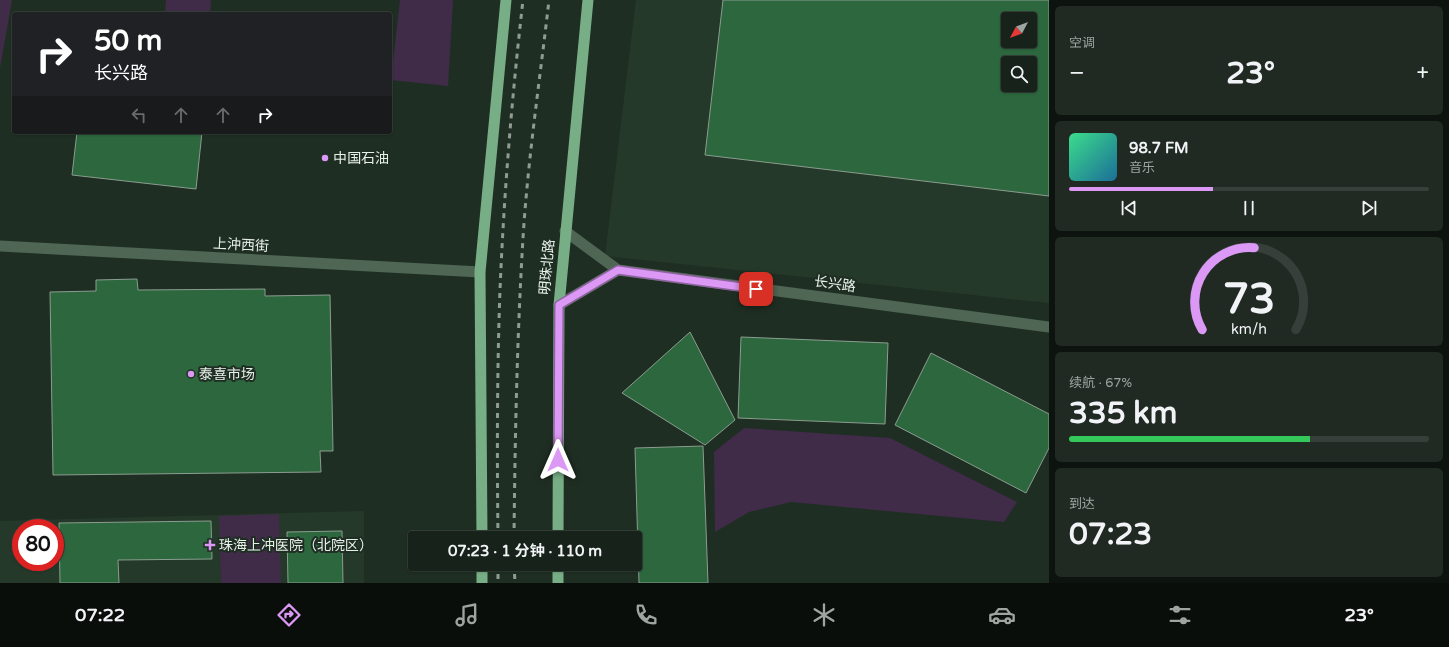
<!DOCTYPE html>
<html lang="zh">
<head>
<meta charset="utf-8">
<style>
  body { margin:0; font-family:"Varela Round","Noto Sans SC",sans-serif; background:#202a23; color:#f1f3f6; height:100vh; display:flex; flex-direction:column; font-size:15px; white-space:nowrap }
  * { box-sizing:border-box; margin:0 }
  p { font-size:13px; color:#9ea4a2 }
  .icon { flex:none; width:22px; height:22px; fill:none; stroke:currentColor; stroke-width:2; stroke-linecap:round; stroke-linejoin:round }
  .map { position:relative; flex:1; overflow:hidden }
  .details { display:flex; flex-direction:column; gap:6px; padding:6px; background:#0d130e; width:400px }
  .details>* { flex:none }
  .top-card { position:absolute; left:12px; top:12px; width:380px; height:122px; border-radius:4px; box-shadow:0 1px 3px #0004,0 0 0 1px #363f39; background:#202124; color:#fff; overflow:hidden }
  .needle { width:26px; rotate:229deg }
  .tools { position:absolute; left:1001px; top:12px; display:grid; gap:8px }
  .tools a { display:grid; place-items:center; width:36px; height:36px; border-radius:4px; background:#17221a; box-shadow:0 1px 3px #0004,0 0 0 1px #363f39; font-size:20px }
  .speed { position:absolute; left:12px; top:519px; display:flex; gap:8px; font-size:20px; font-weight:700; text-align:center }
  .speed>* { display:grid; place-content:center; width:52px; height:52px; border-radius:50%; background:#17221a; box-shadow:0 1px 3px #0004,0 0 0 1px #363f39; line-height:1 }
  .speed .limit { border:6px solid #d22; background:#fff; color:#111 }
  .pin { position:absolute; display:grid; place-items:center; width:34px; height:34px; color:#fff; margin:-17px; border-radius:8px; box-shadow:0 2px 6px #0006 }
  .me { position:absolute; width:44px; margin:-22px; rotate:0deg; stroke-linejoin:round; filter:drop-shadow(0 0 3px #0008) }
  .turn { display:flex; align-items:center; gap:14px; height:84px; padding:0 16px; font-size:18px }
  .turn .icon { width:52px; height:52px; stroke-width:2.5 }
  .turn b { display:block; font-size:28px; line-height:34px }
  .lanes { display:flex; align-items:center; height:38px; padding:0 16px; background:#0003; justify-content:center; gap:20px; direction:ltr }
  .lanes .off { opacity:.35 }
  .big { font-size:30px; font-weight:700; line-height:1.1 }
  .details .widget { flex:1; display:flex; flex-direction:column; justify-content:center; gap:6px; min-width:0; padding:0 14px; border-radius:6px; background:#202a23 }
  .details .dial { align-items:center; gap:0 }
  .dial svg { height:104px; overflow:visible; fill:none; stroke:#363f39; stroke-width:7; stroke-linecap:round; text-anchor:middle }
  .dial text { fill:#f1f3f6; stroke:none }
  .song { display:flex; align-items:center; gap:12px }
  .cover { width:48px; height:48px; border-radius:6px; background:linear-gradient(135deg,hsl(150 70% 55%),hsl(200 70% 35%)) }
  .played { height:4px; border-radius:2px; background:linear-gradient(90deg,#db99f5 40%,#363f39 40%) }
  .keys { display:flex; justify-content:space-around; direction:ltr }
  .heat { display:flex; justify-content:space-between; align-items:center; font-size:22px; direction:ltr }
  .charge { height:6px; border-radius:3px; background:linear-gradient(90deg,#34c759 67%,#363f39 0) }
  .trip { position:absolute; left:408px; top:531px; width:234px; height:40px; border-radius:4px; background:#17221a; box-shadow:0 1px 3px #0004,0 0 0 1px #363f39; font-weight:700; line-height:40px; text-align:center }
  .dock { display:flex; height:64px; justify-content:space-around; align-items:center; background:#090e0a; color:#9ea4a2 }
  .dock .icon { width:28px; height:28px }
  .dock .on { color:#db99f5 }
  .dock b { font-size:18px; color:#f1f3f6 }
  main { display:flex; flex:1; min-height:0 }
  .map>svg:first-child { display:block }
</style>
</head>
<body>
<main>
<div class="map">
<svg width="1049" height="583" viewBox="0 0 1049 583">
  <rect width="100%" height="100%" fill="#1f2e23"/>
  <!-- built -->
  <g fill="#25392a" fill-rule="evenodd">
    <path d="M 636,0 L 1049,0 L 1049,303 L 605,256 ZM 1008,19 L 1030,19 L 1030,41 L 1008,41 ZM 1008,63 L 1030,63 L 1030,85 L 1008,85 Z"/>
    <path d="M 364,511 L 364,583 L 0,583 L 0,521 ZM 21,528 L 55,528 L 55,562 L 21,562 Z"/>
  </g>
  <!-- green -->
  <g fill="#402b48">
    <path d="M 0,0 L 12,0 L 0,68 Z"/>
    <path d="M 166,0 L 211,0 L 210,14 L 165,14 Z"/>
    <path d="M 400,0 L 453,0 L 448,86 L 391,80 Z"/>
    <path d="M 744,428 L 890,438 L 1017,502 L 1004,522 L 791,502 L 749,512 L 715,532 L 714,452 Z"/>
    <path d="M 279,514 L 281,583 L 221,583 L 219,516 Z"/>
  </g>
  <!-- building -->
  <g fill="#2c673e" stroke="#8b9d8f" fill-rule="evenodd">
    <path d="M 723,0 L 1049,0 L 1049,196 L 705,155 ZM 1008,19 L 1030,19 L 1030,41 L 1008,41 ZM 1008,63 L 1030,63 L 1030,85 L 1008,85 Z"/>
    <path d="M 77,132 L 202,132 L 196,189 L 72,175 Z"/>
    <path d="M 137,279 L 138,290 L 265,289 L 265,296 L 330,295 L 333,451 L 320,451 L 321,472 L 53,475 L 50,292 L 96,291 L 96,280 Z"/>
    <path d="M 690,332 L 735,420 L 705,445 L 622,393 Z"/>
    <path d="M 741,337 L 888,343 L 885,424 L 738,418 Z"/>
    <path d="M 931,353 L 1049,414 L 1049,448 L 1026,493 L 895,425 Z"/>
    <path d="M 703,446 L 708,583 L 639,583 L 635,448 Z"/>
    <path d="M 211,521 L 212,559 L 118,560 L 119,583 L 60,583 L 59,523 Z"/>
    <path d="M 342,531 L 343,583 L 288,583 L 287,532 Z"/>
  </g>
  <g fill="none" stroke-linecap="round" stroke-linejoin="round">
    <!-- minor -->
    <g stroke="#4f6654" stroke-width="11">
      <path d="M 565,231 L 618,270 L 1049,327"/>
      <path d="M 0,246 L 480,272"/>
      <path d="M 559,305 L 618,270"/>
    </g>
    <!-- trunk -->
    <g stroke="#78ae85" stroke-width="11">
      <path d="M 482,538 L 480,272 L 506,0"/>
      <path d="M 558,538 L 559,305 L 588,0"/>
      <path d="M 482,564 L 482,583"/>
      <path d="M 558,564 L 558,583"/>
    </g>
    <!-- rail -->
    <g stroke="#909c93" stroke-width="3" stroke-dasharray="5 5" stroke-linecap="butt">
      <path d="M 498,538 C 497,455 497,372 500,290 C 504,193 512,96 523,0"/>
      <path d="M 514,538 C 515,438 517,338 523,238 C 528,158 540,79 549,0"/>
      <path d="M 498,564 L 498,583"/>
      <path d="M 514,564 L 515,583"/>
    </g>
  </g>
  <g fill="none" stroke-linecap="round" stroke-linejoin="round">
    <!-- route casing -->
    <g stroke="#8e639f" stroke-width="10">
      <path id="route" d="M 558,460 L 559,305 L 618,270 L 756,289"/>
    </g>
    <!-- route -->
    <use href="#route" stroke="#db99f5" stroke-width="7"/>
  </g>
  <!-- markers -->
  <g fill="#db99f5" stroke="#1f2e23" stroke-width="1.5">
    <circle cx="325" cy="158" r="4"/>
    <circle cx="191" cy="374" r="4"/>
    <path d="M208 539h4v4h4v4h-4v4h-4v-4h-4v-4h4z"/>
  </g>
  <g text-anchor="middle" dominant-baseline="central" stroke-width="4" stroke-linejoin="round" paint-order="stroke">
    <!-- poi labels -->
    <g font-size="14" fill="#e7f0e9" stroke="#1f2e23" text-anchor="start">
      <text x="333" y="158">中国石油</text>
      <text x="199" y="374">泰喜市场</text>
      <text x="219" y="545">珠海上冲医院（北院区）</text>
    </g>
    <!-- street labels -->
    <g font-size="14" fill="#e7f0e9" stroke="#1f2e23">
      <text transform="translate(241 245) rotate(3)">上沖西街</text>
      <text transform="translate(547 267) rotate(-85)">明珠北路</text>
      <text transform="translate(835 284) rotate(8)">长兴路</text>
    </g>
  </g>
</svg>
<div class="tools">
<a><svg class="needle" viewBox="-14 -14 28 28"><path d="M0-13l5 13h-10z" fill="#e53935"/><path d="M0 13l5-13h-10z" fill="#9ea4a2"/></svg></a>
<a><svg class="icon" aria-label="search" viewBox="0 0 24 24"><circle cx="10" cy="10" r="6"/><path d="M15 15l6 6"/></svg></a>
</div>
<div class="speed"><div class="limit">80</div></div>
<div class="pin" style="left:756px;top:289px;background:#d93025"><svg class="icon" aria-label="arrive" viewBox="0 0 24 24"><path d="M6 21V4h12l-3 4 3 4H6"/></svg></div>
<svg class="me" style="left:558px;top:460px" viewBox="-20 -20 40 40"><path d="M0-17L14 15 0 8-14 15z" fill="#db99f5" stroke="#fff" stroke-width="4"/></svg>
<div class="trip">07:23 · 1 分钟 · 110 m</div>
<div class="top-card">
<div class="turn"><svg class="icon" aria-label="right" viewBox="0 0 24 24"><path d="M7 20v-9h11M14 6l5 5-5 5"/></svg><div><b>50 m</b>长兴路</div></div>
<div class="lanes"><svg class="icon off" aria-label="left" viewBox="0 0 24 24"><path d="M17 20v-9H6M10 6l-5 5 5 5"/></svg><svg class="icon off" aria-label="ahead" viewBox="0 0 24 24"><path d="M12 20V5M6 11l6-6 6 6"/></svg><svg class="icon off" aria-label="ahead" viewBox="0 0 24 24"><path d="M12 20V5M6 11l6-6 6 6"/></svg><svg class="icon" aria-label="right" viewBox="0 0 24 24"><path d="M7 20v-9h11M14 6l5 5-5 5"/></svg></div>
</div>
</div>
<section class="details">
<div class="widget"><p>空调</p>
<div class="heat"><a>−</a><b class="big">23°</b><a>+</a></div>
</div>
<div class="widget">
<div class="song"><i class="cover"></i><div><b>98.7 FM</b><p>音乐</p></div></div>
<div class="played"></div>
<div class="keys"><svg class="icon" aria-label="previous" viewBox="0 0 24 24"><path d="M18 5L8 12l10 7zM5 5v14"/></svg><svg class="icon" aria-label="pause" viewBox="0 0 24 24"><path d="M8 5v14M16 5v14"/></svg><svg class="icon" aria-label="next" viewBox="0 0 24 24"><path d="M6 5l10 7-10 7zM19 5v14"/></svg></div>
</div>
<div class="widget dial"><svg viewBox="0 0 100 80">
<path d="M14 69A42 42 0 1 1 86 69"/>
<path d="M14 69A42 42 0 0 1 54 6" stroke="#db99f5"/>
<text x="50" y="56" font-size="32" font-weight="700">73</text>
<text x="50" y="72" font-size="11">km/h</text>
</svg></div>
<div class="widget"><p>续航 · 67%</p><b class="big">335 km</b><div class="charge"></div></div>
<div class="widget"><p>到达</p><b class="big">07:23</b></div>
</section>
</main>
<nav class="dock">
<b>07:22</b>
<svg class="icon on" aria-label="directions" viewBox="0 0 24 24"><path d="M12 3l9 9-9 9-9-9zM9 14v-3h6M13 9l2 2-2 2"/></svg>
<svg class="icon" aria-label="music" viewBox="0 0 24 24"><path d="M9 18V5l10-2v13"/><circle cx="6" cy="18" r="3"/><circle cx="16" cy="16" r="3"/></svg>
<svg class="icon" aria-label="phone" viewBox="0 0 24 24"><path d="M5 4h4l2 5-3 2q2 4 5 5l2-3 5 2v4C11 20 4 13 5 4z"/></svg>
<svg class="icon" aria-label="climate" viewBox="0 0 24 24"><path d="M12 3v18M4 7l16 10M4 17L20 7"/></svg>
<svg class="icon" aria-label="car" viewBox="0 0 24 24"><path d="M5 17H2v-5l4-1 3-4h7l3 4 3 1v5h-3M9 17h6M6 11h13"/><circle cx="7" cy="17" r="2"/><circle cx="17" cy="17" r="2"/></svg>
<svg class="icon" aria-label="filters" viewBox="0 0 24 24"><path d="M4 7h16M4 17h16"/><circle cx="9" cy="7" r="2"/><circle cx="15" cy="17" r="2"/></svg>
<b>23°</b>
</nav>
</body>
</html>
